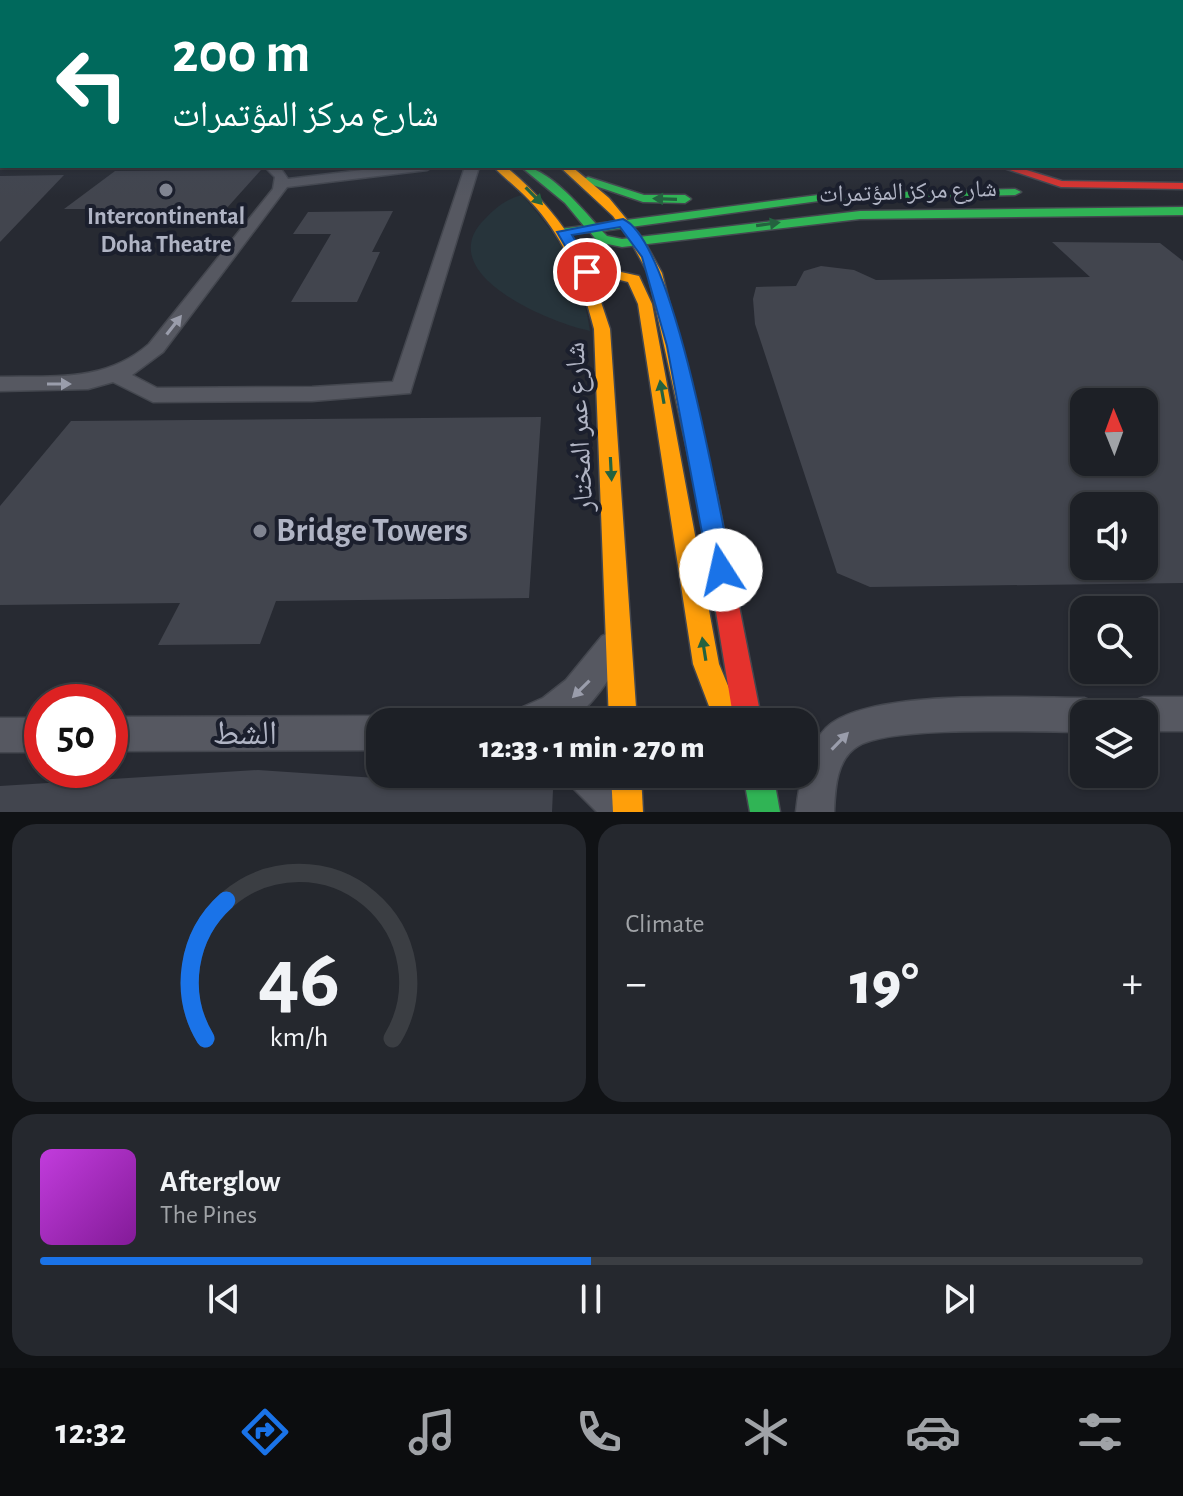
<!DOCTYPE html>
<html lang="en">
<head>
<meta charset="utf-8">
<style>
  body { margin:0; font-family:"Alegreya Sans","Noto Naskh Arabic",sans-serif; background:#25282e; color:#f1f3f6; height:100vh; display:flex; flex-direction:column; font-size:30px; white-space:nowrap }
  * { box-sizing:border-box; margin:0 }
  p { font-size:26px; color:#a0a3a7 }
  .icon { flex:none; width:44px; height:44px; fill:none; stroke:currentColor; stroke-width:2; stroke-linecap:round; stroke-linejoin:round }
  .map { position:relative; height:812px; overflow:hidden }
  .side { display:flex; flex-direction:column; gap:12px; padding:12px; background:#101215; flex:1 }
  .side>* { flex:none }
  .hud { position:absolute; left:0px; top:0px; width:1184px; height:168px; box-shadow:0 2px 6px #0004,0 0 0 2px #3b3e43; background:#00695c; color:#fff; overflow:hidden }
  .needle { width:52px; rotate:359deg }
  .tools { position:absolute; left:1070px; top:388px; display:grid; gap:16px }
  .tools a { display:grid; place-items:center; width:88px; height:88px; border-radius:16px; background:#1d2026; box-shadow:0 2px 6px #0004,0 0 0 2px #3b3e43; font-size:40px }
  .speed { position:absolute; left:24px; top:684px; display:flex; gap:16px; font-size:40px; font-weight:700; text-align:center }
  .speed>* { display:grid; place-content:center; width:104px; height:104px; border-radius:50%; background:#1d2026; box-shadow:0 2px 6px #0004,0 0 0 2px #3b3e43; line-height:1 }
  .speed .limit { border:12px solid #d22; background:#fff; color:#111 }
  .pin { position:absolute; display:grid; place-items:center; width:68px; height:68px; color:#fff; margin:-34px; border:4px solid #fff; border-radius:50%; box-shadow:0 2px 8px #0007 }
  .me { position:absolute; width:88px; margin:-44px; rotate:350deg; stroke-linejoin:round; filter:drop-shadow(0 0 6px #0008) }
  .turn { display:flex; align-items:center; gap:28px; height:168px; padding:0 40px; font-size:36px }
  .turn .icon { width:104px; height:104px; stroke-width:2.5 }
  .turn b { display:block; font-size:56px; line-height:68px }
  .big { font-size:60px; font-weight:800; line-height:1.1 }
  .side .card { flex:1; display:flex; flex-direction:column; justify-content:center; gap:12px; min-width:0; padding:0 28px; border-radius:24px; background:#25282e }
  .side .dial { align-items:center; gap:0 }
  .dial svg { height:208px; overflow:visible; fill:none; stroke:#3b3e43; stroke-width:7; stroke-linecap:round; text-anchor:middle }
  .dial text { fill:#f1f3f6; stroke:none }
  .song { display:flex; align-items:center; gap:24px }
  .cover { width:96px; height:96px; border-radius:12px; background:linear-gradient(135deg,hsl(290 70% 55%),hsl(290 70% 35%)) }
  .played { height:8px; border-radius:4px; background:linear-gradient(90deg,#1a73e8 50%,#3b3e43 50%) }
  .keys { display:flex; justify-content:space-around; direction:ltr }
  .heat { display:flex; justify-content:space-between; align-items:center; font-size:44px; direction:ltr }
  .side .tiles { flex:1; display:grid; gap:12px; grid-template-columns:1fr 1fr }
  .card:last-child { grid-column:span 2 }
  .trip { position:absolute; left:366px; top:708px; width:452px; height:80px; border-radius:24px; background:#1d2026; box-shadow:0 2px 6px #0004,0 0 0 2px #3b3e43; font-weight:800; line-height:80px; text-align:center }
  .menu { display:flex; height:128px; justify-content:space-around; align-items:center; background:#0c0d0f; color:#a0a3a7 }
  .menu .icon { width:56px; height:56px }
  .menu .current { color:#1a73e8 }
  .menu b { font-size:36px; color:#f1f3f6 }
  .map>svg:first-child { display:block }
</style>
</head>
<body>
<div class="map">
<svg width="1183" height="812" viewBox="0 0 1183 812">
  <rect width="100%" height="100%" fill="#272a32"/>
  <!-- green -->
  <path fill="#27343b" d="M 522,195 C 561,239 581,273 590,331 C 551,323 436,276 481,223 C 493,210 505,199 522,195 Z"/>
  <!-- building -->
  <g fill="#42454e" fill-rule="evenodd">
    <path d="M 261,170 L 226,209 L 64,209 L 115,171 Z"/>
    <path d="M 64,175 L 0,242 L 0,176 Z"/>
    <path d="M 393,211 L 372,252 L 380,252 L 357,302 L 291,302 L 331,234 L 293,234 L 308,212 Z"/>
    <path d="M 1052,242 L 1160,243 L 1183,261 L 1183,583 L 870,587 L 837,573 L 755,324 L 753,299 L 756,287 L 796,286 L 804,271 L 821,266 L 854,270 L 876,280 L 1090,277 ZM 1084,402 L 1144,402 L 1144,462 L 1084,462 ZM 1084,506 L 1144,506 L 1144,566 L 1084,566 Z"/>
    <path d="M 541,417 L 529,598 L 276,601 L 260,644 L 158,645 L 180,603 L 0,605 L 0,506 L 71,421 Z"/>
    <path d="M 258,770 L 553,790 L 552,812 L 0,812 L 0,786 Z"/>
  </g>
  <g fill="none" stroke-linecap="round" stroke-linejoin="round">
    <!-- street casing -->
    <g stroke="#44474f" stroke-width="3">
      <g id="street">
        <rect x="1182" y="112" width="1" height="6"/>
        <path d="M 2,147 L 2,155 L 0,156 L 0,148 Z"/>
        <path d="M 264,166 L 279,166 L 288,179 L 395,166 L 434,166 L 427,170 L 287,187 L 163,352 L 132,375 L 157,388 L 312,387 L 393,382 L 464,170 L 461,166 L 475,166 L 478,170 L 410,393 L 312,401 L 153,402 L 113,382 L 88,389 L 0,391 L 0,377 C 54,376 106,382 149,344 L 273,189 L 275,177 Z"/>
        <path d="M 613,631 L 624,636 L 628,646 C 619,666 586,719 563,722 C 546,724 528,722 511,722 L 516,710 L 543,698 L 566,680 L 602,636 Z"/>
        <path d="M 1144,697 L 1183,697 L 1183,731 L 1144,731 L 1144,714 L 1127,714 L 1132,702 Z"/>
        <path d="M 1084,698 L 1096,703 L 1100,714 L 1084,714 L 1084,732 C 1039,732 892,725 858,746 C 836,759 835,789 834,812 L 796,812 C 799,784 805,749 826,728 C 866,688 1027,698 1084,698 Z"/>
        <path d="M 380,716 L 393,722 L 380,722 L 380,750 L 110,751 L 110,717 Z"/>
        <rect x="0" y="718" width="42" height="34"/>
        <path d="M 567,774 L 611,774 L 622,785 L 635,812 L 597,812 L 572,787 Z"/>
      </g>
    </g>
    <!-- fast casing -->
    <g stroke="#44474f" stroke-width="3">
      <g id="fast">
        <path d="M 520,166 C 546,166 579,205 596,224 L 826,194 L 1015,189 L 1021,192 L 1015,195 L 826,200 L 602,231 L 607,236 L 622,239 L 860,211 L 1183,207 L 1183,215 L 860,219 L 622,247 L 598,242 L 590,232 L 560,235 L 560,229 L 584,226 L 565,203 Z"/>
        <path d="M 588,177 L 644,195 L 685,195 L 691,199 L 685,203 L 643,202 L 584,182 L 582,180 Z"/>
        <path d="M 743,774 L 773,774 L 780,812 L 750,812 Z"/>
      </g>
    </g>
    <!-- slow casing -->
    <g stroke="#44474f" stroke-width="3">
      <g id="slow">
        <path d="M 493,166 L 505,166 C 541,196 570,230 590,273 L 612,270 L 639,276 L 652,304 L 719,664 L 743,722 L 715,722 L 693,664 L 638,304 L 628,282 L 612,278 L 594,281 L 610,329 L 637,722 L 609,722 L 594,329 C 582,281 564,237 530,201 C 518,188 504,178 493,166 Z"/>
        <path d="M 559,166 L 571,166 L 609,198 L 643,239 L 662,273 L 717,495 L 714,501 L 707,503 L 700,501 L 697,495 L 648,273 L 631,242 L 613,216 Z"/>
        <path d="M 611,774 L 641,774 L 643,812 L 613,812 Z"/>
      </g>
    </g>
    <!-- jam casing -->
    <g stroke="#44474f" stroke-width="3">
      <g id="jam">
        <path d="M 998,166 L 1014,166 L 1062,181 L 1183,183 L 1183,189 L 1061,187 Z"/>
        <path d="M 707,487 L 714,489 L 717,495 L 762,722 L 734,722 L 697,495 L 700,489 Z"/>
      </g>
    </g>
    <!-- street -->
    <use href="#street" fill="#565861" fill-rule="evenodd"/>
    <!-- fast -->
    <use href="#fast" fill="#30b455" fill-rule="evenodd"/>
    <!-- slow -->
    <use href="#slow" fill="#ff9f0a" fill-rule="evenodd"/>
    <!-- jam -->
    <use href="#jam" fill="#e5322d" fill-rule="evenodd"/>
  </g>
  <!-- one-way arrows -->
  <defs><path id="oneway-solid" d="M-6-.8H1V-3.2L6.5 0L1 3.2V.8H-6Z" transform="scale(2)"/></defs>
  <g fill="#24623f">
    <use href="#oneway-solid" transform="translate(534 196) rotate(46)"/>
    <use href="#oneway-solid" transform="translate(665 199) rotate(-178)"/>
    <use href="#oneway-solid" transform="translate(768 224) rotate(-8)"/>
    <use href="#oneway-solid" transform="translate(662 392) rotate(-100)"/>
    <use href="#oneway-solid" transform="translate(611 469) rotate(87)"/>
    <use href="#oneway-solid" transform="translate(704 649) rotate(-99)"/>
  </g>
  <g fill="#9a9dab">
    <use href="#oneway-solid" transform="translate(174 325) rotate(-52)"/>
    <use href="#oneway-solid" transform="translate(59 384)"/>
    <use href="#oneway-solid" transform="translate(581 689) rotate(135)"/>
    <use href="#oneway-solid" transform="translate(840 741) rotate(-46)"/>
  </g>
  <!-- sky -->
  <linearGradient id="sky" x2="0" y2="1"><stop stop-color="#15171c"/><stop offset="0.43" stop-color="#414a5a"/><stop offset="1" stop-color="#414a5a" stop-opacity="0"/></linearGradient>
  <rect width="1183" height="197" fill="url(#sky)"/>
  <!-- route -->
  <path fill="#1a73e8" stroke="#114b97" stroke-width="2" d="M 623,219 C 675,242 719,509 732,570 L 729,577 L 721,580 L 712,577 L 709,570 L 667,346 L 642,257 L 620,227 L 572,235 L 594,272 L 582,275 L 557,232 Z"/>
  <!-- markers -->
  <g fill="#808491" stroke="#1b1f2d" stroke-width="3">
    <circle cx="166" cy="190" r="8"/>
    <circle cx="260" cy="531" r="8"/>
  </g>
  <g text-anchor="middle" dominant-baseline="central" stroke-width="8" stroke-linejoin="round" paint-order="stroke">
    <!-- far-street labels -->
    <g font-size="24" fill="#b0b4c4" stroke="#1b1f2d">
      <text transform="translate(908 192) rotate(-2)">شارع مركز المؤتمرات</text>
    </g>
    <!-- far-poi labels -->
    <g font-size="24" font-weight="bold" fill="#b0b4c4" stroke="#1b1f2d">
      <text x="166" y="217">Intercontinental<tspan x="166" dy="28">Doha Theatre</tspan></text>
    </g>
    <!-- street labels -->
    <g font-size="28" fill="#b0b4c4" stroke="#1b1f2d">
      <text transform="translate(580 427) rotate(-93)">شارع عمر المختار</text>
    </g>
    <!-- near-poi labels -->
    <g font-size="34" font-weight="bold" fill="#b0b4c4" stroke="#1b1f2d" text-anchor="start">
      <text x="276" y="531">Bridge Towers</text>
    </g>
    <!-- near-street labels -->
    <g font-size="34" fill="#b0b4c4" stroke="#1b1f2d">
      <text x="245" y="734">الشط</text>
    </g>
  </g>
</svg>
<div class="tools">
<a><svg class="needle" viewBox="-14 -14 28 28"><path d="M0-13l5 13h-10z" fill="#e53935"/><path d="M0 13l5-13h-10z" fill="#a0a3a7"/></svg></a>
<a><svg class="icon" aria-label="sound" viewBox="0 0 24 24"><path d="M4 9h4l5-4v14l-5-4H4zM17 9q2 3 0 6"/></svg></a>
<a><svg class="icon" aria-label="search" viewBox="0 0 24 24"><circle cx="10" cy="10" r="6"/><path d="M15 15l6 6"/></svg></a>
<a><svg class="icon" aria-label="layers" viewBox="0 0 24 24"><path d="M12 4l9 5-9 5-9-5zM3 14l9 5 9-5"/></svg></a>
</div>
<div class="speed"><div class="limit">50</div></div>
<div class="pin" style="left:587px;top:272px;background:#d93025"><svg class="icon" aria-label="arrive" viewBox="0 0 24 24"><path d="M6 21V4h12l-3 4 3 4H6"/></svg></div>
<svg class="me" style="left:721px;top:570px" viewBox="-20 -20 40 40"><circle r="19" fill="#fff"/><path d="M0-13L10 11 0 6-10 11z" fill="#1a73e8"/></svg>
<div class="trip">12:33 · 1 min · 270 m</div>
<div class="hud">
<div class="turn"><svg class="icon" aria-label="left" viewBox="0 0 24 24"><path d="M17 20v-9H6M10 6l-5 5 5 5"/></svg><div><b>200 m</b>شارع مركز المؤتمرات</div></div>
</div>
</div>
<section class="side">
<div class="tiles">
<div class="card dial"><svg viewBox="0 0 100 80">
<path d="M14 69A42 42 0 1 1 86 69"/>
<path d="M14 69A42 42 0 0 1 22 16" stroke="#1a73e8"/>
<text x="50" y="56" font-size="32" font-weight="700">46</text>
<text x="50" y="72" font-size="11">km/h</text>
</svg></div>
<div class="card"><p>Climate</p>
<div class="heat"><a>−</a><b class="big">19°</b><a>+</a></div>
</div>
<div class="card">
<div class="song"><i class="cover"></i><div><b>Afterglow</b><p>The Pines</p></div></div>
<div class="played"></div>
<div class="keys"><svg class="icon" aria-label="previous" viewBox="0 0 24 24"><path d="M18 5L8 12l10 7zM5 5v14"/></svg><svg class="icon" aria-label="pause" viewBox="0 0 24 24"><path d="M8 5v14M16 5v14"/></svg><svg class="icon" aria-label="next" viewBox="0 0 24 24"><path d="M6 5l10 7-10 7zM19 5v14"/></svg></div>
</div>
</div>
</section>
<nav class="menu">
<b>12:32</b>
<svg class="icon current" aria-label="directions" viewBox="0 0 24 24"><path d="M12 3l9 9-9 9-9-9zM9 14v-3h6M13 9l2 2-2 2"/></svg>
<svg class="icon" aria-label="music" viewBox="0 0 24 24"><path d="M9 18V5l10-2v13"/><circle cx="6" cy="18" r="3"/><circle cx="16" cy="16" r="3"/></svg>
<svg class="icon" aria-label="phone" viewBox="0 0 24 24"><path d="M5 4h4l2 5-3 2q2 4 5 5l2-3 5 2v4C11 20 4 13 5 4z"/></svg>
<svg class="icon" aria-label="climate" viewBox="0 0 24 24"><path d="M12 3v18M4 7l16 10M4 17L20 7"/></svg>
<svg class="icon" aria-label="car" viewBox="0 0 24 24"><path d="M5 17H2v-5l4-1 3-4h7l3 4 3 1v5h-3M9 17h6M6 11h13"/><circle cx="7" cy="17" r="2"/><circle cx="17" cy="17" r="2"/></svg>
<svg class="icon" aria-label="filters" viewBox="0 0 24 24"><path d="M4 7h16M4 17h16"/><circle cx="9" cy="7" r="2"/><circle cx="15" cy="17" r="2"/></svg>
</nav>
</body>
</html>
